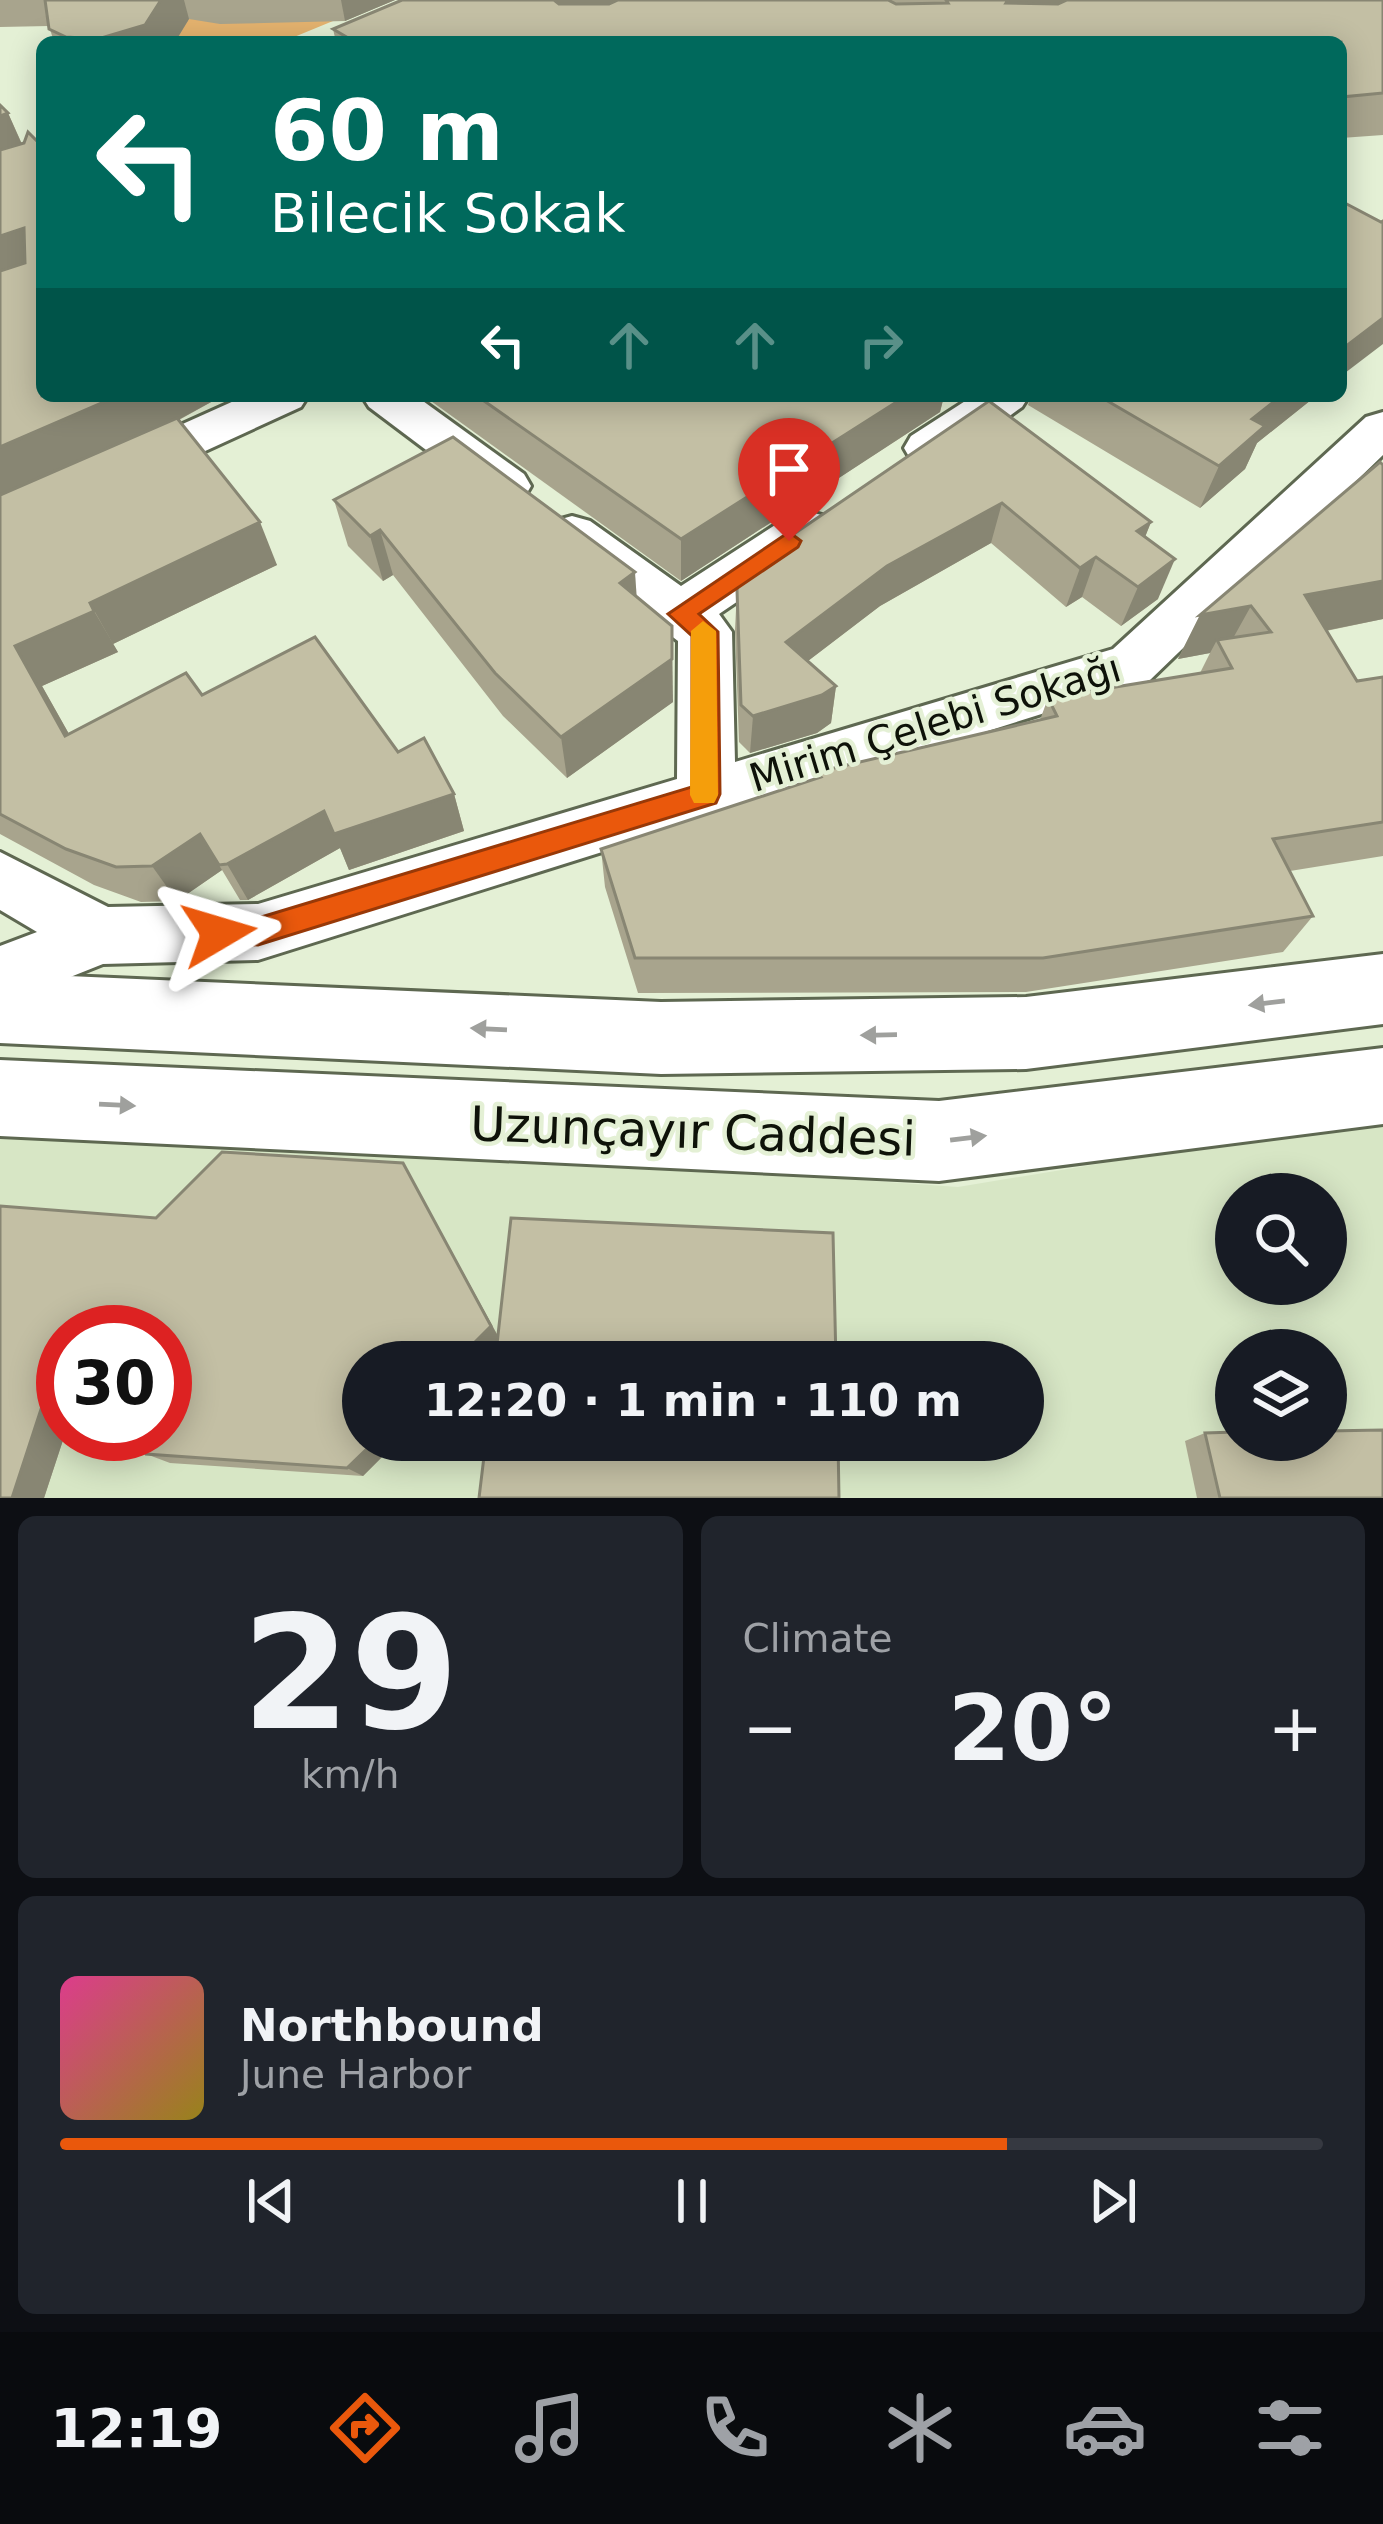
<!DOCTYPE html>
<html lang="en">
<head>
<meta charset="utf-8">
<style>
  body { margin:0; font-family:"DejaVu Sans",sans-serif; background:#20242c; color:#f1f3f6; height:100vh; display:flex; flex-direction:column; font-size:45px; white-space:nowrap }
  * { box-sizing:border-box; margin:0 }
  p { font-size:39px; color:#9ea1a6 }
  .icon { flex:none; width:66px; height:66px; fill:none; stroke:currentColor; stroke-width:2; stroke-linecap:round; stroke-linejoin:round }
  .map { position:relative; height:1498px; overflow:hidden }
  .sheet { display:flex; flex-direction:column; gap:18px; padding:18px; background:#0d0f14; flex:1 }
  .sheet>* { flex:none }
  .hud { position:absolute; left:36px; top:36px; width:1311px; height:366px; border-radius:18px; box-shadow:0 6px 30px #0003; background:#00695c; color:#fff; overflow:hidden }
  .buttons { position:absolute; left:1215px; top:1173px; display:grid; gap:24px }
  .buttons a { display:grid; place-items:center; width:132px; height:132px; border-radius:50%; background:#171b24; box-shadow:0 6px 30px #0003; font-size:60px }
  .speed { position:absolute; left:36px; top:1305px; display:flex; gap:24px; font-size:60px; font-weight:700; text-align:center }
  .speed>* { display:grid; place-content:center; width:156px; height:156px; border-radius:50%; background:#171b24; box-shadow:0 6px 30px #0003; line-height:1 }
  .speed .limit { border:18px solid #d22; background:#fff; color:#111 }
  .pin { position:absolute; display:grid; place-items:center; width:102px; height:102px; color:#fff; margin:-123px -51px; border-radius:50% 50% 50% 0; rotate:-45deg; box-shadow:0 0 12px #0007 }
  .pin .icon { rotate:45deg }
  .me { position:absolute; width:132px; margin:-66px; rotate:83deg; stroke-linejoin:round; filter:drop-shadow(0 0 9px #0008) }
  .turn { display:flex; align-items:center; gap:42px; height:252px; padding:0 36px; font-size:54px }
  .turn .icon { width:156px; height:156px; stroke-width:2.5 }
  .turn b { display:block; font-size:84px; line-height:102px }
  .lanes { display:flex; align-items:center; height:114px; padding:0 36px; background:#0003; justify-content:center; gap:60px; direction:ltr }
  .lanes .off { opacity:.35 }
  .big { font-size:90px; font-weight:700; line-height:1.1 }
  .sheet .tile { flex:1; display:flex; flex-direction:column; justify-content:center; gap:18px; min-width:0; padding:0 42px; border-radius:18px; background:#20242c }
  .sheet .dial { align-items:center; gap:0 }
  .dial b { font-size:156px; line-height:1 }
  .song { display:flex; align-items:center; gap:36px }
  .cover { width:144px; height:144px; border-radius:18px; background:linear-gradient(135deg,hsl(330 70% 55%),hsl(50 70% 35%)) }
  .played { height:12px; border-radius:6px; background:linear-gradient(90deg,#ea580c 75%,#363941 75%) }
  .keys { display:flex; justify-content:space-around; direction:ltr }
  .heat { display:flex; justify-content:space-between; align-items:center; font-size:66px; direction:ltr }
  .sheet .tiles { flex:1; display:grid; gap:18px; grid-template-columns:1fr 1fr }
  .tile:last-child { grid-column:span 2 }
  .trip { position:absolute; left:342px; top:1341px; width:702px; height:120px; border-radius:60px; background:#171b24; box-shadow:0 6px 30px #0003; font-weight:700; line-height:120px; text-align:center }
  .menu { display:flex; height:192px; justify-content:space-around; align-items:center; background:#090b0e; color:#9ea1a6 }
  .menu .icon { width:84px; height:84px }
  .menu .selected { color:#ea580c }
  .menu b { font-size:54px; color:#f1f3f6 }
  .map>svg:first-child { display:block }
</style>
</head>
<body>
<div class="map">
<svg width="1383" height="1498" viewBox="0 0 1383 1498">
  <rect width="100%" height="100%" fill="#e4f0d5"/>
  <!-- built -->
  <path fill="#d7e6c5" fill-rule="evenodd" d="M 1383,1117 L 1383,1498 L 0,1498 L 0,1120 L 958,1187 ZM 1236,1194 L 1326,1194 L 1326,1284 L 1236,1284 ZM 63,1332 L 165,1332 L 165,1434 L 63,1434 ZM 1236,1350 L 1326,1350 L 1326,1440 L 1236,1440 ZM 363,1362 L 1023,1362 L 1023,1440 L 363,1440 Z"/>
  <!-- green -->
  <path fill="#e5b36f" d="M 384,0 L 282,42 L 180,42 L 173,33 L 45,42 L 155,5 C 231,38 306,14 384,0 Z"/>
  <g fill="none" stroke-linecap="round" stroke-linejoin="round">
    <!-- minor casing -->
    <g stroke="#5e6851" stroke-width="6">
      <g id="minor">
        <path d="M 245,396 L 308,396 L 301,407 L 0,545 L 0,506 Z"/>
        <path d="M 362,396 L 416,396 L 524,474 L 531,486 L 524,498 L 507,503 L 490,498 L 369,407 Z"/>
        <path d="M 973,396 L 1029,396 L 1022,407 C 991,428 950,471 911,460 L 904,448 L 911,436 Z"/>
        <path d="M 1383,412 L 1383,455 L 1150,680 L 258,960 L 103,964 L 0,1005 L 0,946 L 37,932 L 0,910 L 0,852 L 108,907 L 258,904 L 677,779 L 678,641 L 554,547 L 547,534 L 554,521 L 572,516 L 590,521 L 681,586 L 789,516 L 807,511 L 825,516 L 832,529 L 825,542 L 719,614 L 732,632 L 735,762 L 1113,649 L 1366,417 Z"/>
      </g>
    </g>
    <!-- secondary casing -->
    <g stroke="#5e6851" stroke-width="6">
      <g id="secondary">
        <path d="M 1383,954 L 1383,1024 L 1026,1069 L 661,1074 L 0,1043 L 0,973 L 661,1002 L 1026,997 Z"/>
        <path d="M 1383,1048 L 1383,1124 L 939,1181 L 0,1136 L 0,1060 L 939,1101 Z"/>
      </g>
    </g>
    <!-- minor -->
    <use href="#minor" fill="#fff" fill-rule="evenodd"/>
    <!-- secondary -->
    <use href="#secondary" fill="#fff" fill-rule="evenodd"/>
  </g>
  <!-- wall -->
  <g fill="#a8a48d">
    <path d="M 0,0 L 395,0 L 345,21 L 220,24 L 189,19 L 175,42 L 54,42 L 49,26 L 0,27 Z"/>
    <path d="M 402,0 L 1383,0 L 1383,135 L 1341,138 L 1341,42 L 336,42 L 333,29 Z"/>
    <path d="M 0,105 L 8,113 L 22,144 L 38,142 L 42,396 L 222,396 L 179,420 L 277,565 L 113,644 L 118,652 L 42,686 L 69,734 L 202,695 L 398,752 L 454,794 L 464,831 L 349,870 L 340,848 L 248,900 L 240,900 L 222,870 L 177,901 L 141,902 L 94,885 L 0,834 Z"/>
    <path d="M 424,396 L 944,396 L 940,412 L 681,581 Z"/>
    <path d="M 1031,396 L 1316,396 L 1257,443 L 1245,469 L 1200,508 L 1028,405 Z"/>
    <path d="M 989,401 L 1151,522 L 1145,537 L 1158,599 L 1121,626 L 1082,597 L 1066,607 L 991,543 L 880,606 L 808,661 L 836,686 L 831,723 L 817,733 L 750,753 L 739,742 L 735,629 L 737,590 Z"/>
    <path d="M 1383,465 L 1383,619 L 1326,631 L 1357,681 L 1383,677 L 1383,856 L 1290,871 L 1313,916 L 1283,952 L 1026,992 L 638,993 L 605,887 L 601,849 L 816,778 L 817,772 L 1040,720 L 1048,698 L 1200,673 L 1210,653 L 1178,659 L 1200,615 Z"/>
    <path d="M 334,500 L 637,597 L 673,702 L 567,778 L 503,716 L 393,575 L 383,581 L 348,546 Z"/>
    <path d="M 222,1152 L 403,1163 L 498,1336 L 511,1218 L 833,1233 L 836,1362 L 495,1362 L 497,1343 L 477,1362 L 363,1362 L 363,1440 L 399,1440 L 363,1476 L 170,1463 L 146,1454 L 134,1434 L 165,1434 L 165,1332 L 63,1332 L 63,1434 L 65,1434 L 44,1498 L 0,1498 L 0,1206 L 156,1218 Z"/>
    <path d="M 1205,1433 L 1383,1498 L 1197,1498 L 1185,1441 Z"/>
  </g>
  <!-- shaded-wall -->
  <g fill="#888673">
    <path d="M 161,0 L 184,0 L 189,19 L 175,42 L 99,42 L 98,39 Z"/>
    <path d="M 341,0 L 395,0 L 345,21 Z"/>
    <path d="M 554,0 L 637,0 L 566,31 Z"/>
    <path d="M 1008,0 L 1073,0 L 1005,31 Z"/>
    <path d="M 8,113 L 27,156 L 0,167 L 0,116 Z"/>
    <path d="M 24,228 L 42,266 L 0,287 L 0,236 Z"/>
    <path d="M 1383,318 L 1383,344 L 1341,376 L 1341,350 Z"/>
    <path d="M 118,396 L 222,396 L 167,426 L 0,501 L 0,447 Z"/>
    <path d="M 906,396 L 944,396 L 940,412 L 681,581 L 681,539 Z"/>
    <path d="M 1281,396 L 1316,396 L 1257,443 L 1245,469 L 1200,508 L 1219,466 L 1252,419 Z"/>
    <path d="M 1002,503 L 991,543 L 880,606 L 783,680 L 786,642 L 887,566 Z"/>
    <path d="M 260,522 L 277,565 L 113,644 L 90,603 Z"/>
    <path d="M 1151,522 L 1135,562 L 1137,531 Z"/>
    <path d="M 380,530 L 393,575 L 383,581 L 370,536 Z"/>
    <path d="M 1096,557 L 1082,597 L 1066,607 L 1080,568 Z"/>
    <path d="M 1175,559 L 1158,599 L 1121,626 L 1138,587 Z"/>
    <path d="M 635,572 L 638,616 L 620,583 Z"/>
    <path d="M 1383,581 L 1383,619 L 1279,640 L 1305,595 Z"/>
    <path d="M 1251,606 L 1227,649 L 1217,640 L 1210,653 L 1178,659 L 1200,615 Z"/>
    <path d="M 94,611 L 118,652 L 42,686 L 92,775 L 65,736 L 15,646 Z"/>
    <path d="M 672,626 L 673,702 L 567,778 L 561,737 Z"/>
    <path d="M 836,686 L 831,723 L 817,733 L 750,753 L 753,716 Z"/>
    <path d="M 454,794 L 464,831 L 349,870 L 340,848 L 248,900 L 227,864 L 324,811 Z"/>
    <path d="M 200,834 L 222,870 L 177,901 L 152,866 Z"/>
    <path d="M 403,1163 L 500,1340 L 477,1362 L 455,1362 Z"/>
    <path d="M 63,1342 L 63,1434 L 65,1434 L 44,1498 L 12,1498 Z"/>
    <path d="M 376,1440 L 399,1440 L 363,1476 L 347,1468 Z"/>
  </g>
  <!-- building -->
  <g fill="#c3bfa4" stroke="#888673" stroke-width="3">
    <path d="M 45,0 L 161,0 L 145,25 L 98,39 L 66,37 L 49,29 Z"/>
    <path d="M 402,0 L 554,0 L 559,4 L 609,4 L 618,0 L 888,0 L 896,4 L 948,3 L 946,0 L 1008,0 L 1006,3 L 1058,4 L 1067,0 L 1383,0 L 1383,93 L 1341,97 L 1341,42 L 355,42 L 333,29 Z"/>
    <path d="M 0,105 L 8,113 L 0,116 Z"/>
    <path d="M 28,132 L 38,142 L 42,141 L 42,396 L 118,396 L 0,447 L 0,271 L 25,263 L 24,228 L 0,236 L 0,150 L 24,143 Z"/>
    <path d="M 1341,201 L 1381,222 L 1383,221 L 1383,318 L 1341,350 Z"/>
    <path d="M 477,396 L 906,396 L 681,539 Z"/>
    <path d="M 1099,396 L 1281,396 L 1252,419 L 1265,426 L 1219,466 Z"/>
    <path d="M 989,401 L 1151,522 L 1137,531 L 1175,559 L 1138,587 L 1096,557 L 1080,568 L 1002,503 L 887,566 L 786,642 L 836,686 L 822,695 L 753,716 L 741,705 L 737,590 L 741,570 Z"/>
    <path d="M 177,418 L 260,522 L 90,603 L 94,611 L 15,646 L 65,736 L 186,673 L 202,695 L 315,637 L 398,752 L 424,738 L 454,794 L 334,834 L 324,811 L 227,864 L 219,865 L 200,834 L 152,866 L 116,867 L 66,849 L 0,814 L 0,495 Z"/>
    <path d="M 453,437 L 635,572 L 620,583 L 672,626 L 672,659 L 561,737 L 495,673 L 380,530 L 370,536 L 334,500 Z"/>
    <path d="M 1380,462 L 1383,465 L 1383,581 L 1305,595 L 1357,681 L 1383,677 L 1383,822 L 1273,839 L 1313,916 L 1043,958 L 635,958 L 601,849 L 821,777 L 817,772 L 1057,716 L 1048,698 L 1232,668 L 1217,640 L 1271,632 L 1251,606 L 1200,615 Z"/>
    <path d="M 222,1152 L 403,1163 L 491,1326 L 455,1362 L 363,1362 L 363,1440 L 376,1440 L 347,1468 L 146,1454 L 134,1434 L 165,1434 L 165,1332 L 74,1332 L 69,1323 L 66,1332 L 63,1332 L 63,1342 L 12,1498 L 0,1498 L 0,1206 L 156,1218 Z"/>
    <path d="M 511,1218 L 833,1233 L 836,1362 L 495,1362 Z"/>
    <path d="M 1383,1430 L 1383,1498 L 1220,1498 L 1205,1433 L 1236,1432 L 1236,1440 L 1326,1440 L 1326,1431 Z"/>
    <path d="M 486,1440 L 838,1440 L 839,1498 L 479,1498 Z"/>
  </g>
  <!-- one-way arrows -->
  <defs><path id="oneway-solid" d="M-6-.8H1V-3.2L6.5 0L1 3.2V.8H-6Z" transform="scale(3)"/></defs>
  <g fill="#9fa09d">
    <use href="#oneway-solid" transform="translate(1267 1003) rotate(173)"/>
    <use href="#oneway-solid" transform="translate(489 1029) rotate(-177)"/>
    <use href="#oneway-solid" transform="translate(879 1035) rotate(179)"/>
    <use href="#oneway-solid" transform="translate(117 1105) rotate(3)"/>
    <use href="#oneway-solid" transform="translate(968 1138) rotate(-7)"/>
  </g>
  <!-- route -->
  <path fill="#ea580c" stroke="#983908" stroke-width="3" d="M 789,532 L 801,541 L 798,547 L 699,614 L 718,632 L 720,794 L 716,803 L 258,945 L 208,942 L 204,933 L 208,923 L 258,918 L 692,787 L 692,636 L 668,614 Z"/>
  <!-- slow -->
  <path fill="#f59e0b" d="M 703,621 L 716,631 L 718,795 L 714,803 L 694,803 L 690,795 L 691,631 Z"/>
  <g text-anchor="middle" dominant-baseline="central" stroke-width="9" stroke-linejoin="round" paint-order="stroke">
    <!-- street labels -->
    <g font-size="39" fill="#0e1209" stroke="#e4f0d5">
      <text transform="translate(935 723) rotate(-17)">Mirim Çelebi Sokağı</text>
    </g>
    <!-- near-street labels -->
    <g font-size="48" fill="#0e1209" stroke="#e4f0d5">
      <text transform="translate(693 1131) rotate(2)">Uzunçayır Caddesi</text>
    </g>
  </g>
</svg>
<div class="buttons">
<a><svg class="icon" aria-label="search" viewBox="0 0 24 24"><circle cx="10" cy="10" r="6"/><path d="M15 15l6 6"/></svg></a>
<a><svg class="icon" aria-label="layers" viewBox="0 0 24 24"><path d="M12 4l9 5-9 5-9-5zM3 14l9 5 9-5"/></svg></a>
</div>
<div class="speed"><div class="limit">30</div></div>
<div class="pin" style="left:789px;top:541px;background:#d93025"><svg class="icon" aria-label="arrive" viewBox="0 0 24 24"><path d="M6 21V4h12l-3 4 3 4H6"/></svg></div>
<svg class="me" style="left:219px;top:933px" viewBox="-20 -20 40 40"><path d="M0-17L14 15 0 8-14 15z" fill="#ea580c" stroke="#fff" stroke-width="4"/></svg>
<div class="trip">12:20 · 1 min · 110 m</div>
<div class="hud">
<div class="turn"><svg class="icon" aria-label="left" viewBox="0 0 24 24"><path d="M17 20v-9H6M10 6l-5 5 5 5"/></svg><div><b>60 m</b>Bilecik Sokak</div></div>
<div class="lanes"><svg class="icon" aria-label="left" viewBox="0 0 24 24"><path d="M17 20v-9H6M10 6l-5 5 5 5"/></svg><svg class="icon off" aria-label="ahead" viewBox="0 0 24 24"><path d="M12 20V5M6 11l6-6 6 6"/></svg><svg class="icon off" aria-label="ahead" viewBox="0 0 24 24"><path d="M12 20V5M6 11l6-6 6 6"/></svg><svg class="icon off" aria-label="right" viewBox="0 0 24 24"><path d="M7 20v-9h11M14 6l5 5-5 5"/></svg></div>
</div>
</div>
<section class="sheet">
<div class="tiles">
<div class="tile dial"><b>29</b><p>km/h</p></div>
<div class="tile"><p>Climate</p>
<div class="heat"><a>−</a><b class="big">20°</b><a>+</a></div>
</div>
<div class="tile">
<div class="song"><i class="cover"></i><div><b>Northbound</b><p>June Harbor</p></div></div>
<div class="played"></div>
<div class="keys"><svg class="icon" aria-label="previous" viewBox="0 0 24 24"><path d="M18 5L8 12l10 7zM5 5v14"/></svg><svg class="icon" aria-label="pause" viewBox="0 0 24 24"><path d="M8 5v14M16 5v14"/></svg><svg class="icon" aria-label="next" viewBox="0 0 24 24"><path d="M6 5l10 7-10 7zM19 5v14"/></svg></div>
</div>
</div>
</section>
<nav class="menu">
<b>12:19</b>
<svg class="icon selected" aria-label="directions" viewBox="0 0 24 24"><path d="M12 3l9 9-9 9-9-9zM9 14v-3h6M13 9l2 2-2 2"/></svg>
<svg class="icon" aria-label="music" viewBox="0 0 24 24"><path d="M9 18V5l10-2v13"/><circle cx="6" cy="18" r="3"/><circle cx="16" cy="16" r="3"/></svg>
<svg class="icon" aria-label="phone" viewBox="0 0 24 24"><path d="M5 4h4l2 5-3 2q2 4 5 5l2-3 5 2v4C11 20 4 13 5 4z"/></svg>
<svg class="icon" aria-label="climate" viewBox="0 0 24 24"><path d="M12 3v18M4 7l16 10M4 17L20 7"/></svg>
<svg class="icon" aria-label="car" viewBox="0 0 24 24"><path d="M5 17H2v-5l4-1 3-4h7l3 4 3 1v5h-3M9 17h6M6 11h13"/><circle cx="7" cy="17" r="2"/><circle cx="17" cy="17" r="2"/></svg>
<svg class="icon" aria-label="filters" viewBox="0 0 24 24"><path d="M4 7h16M4 17h16"/><circle cx="9" cy="7" r="2"/><circle cx="15" cy="17" r="2"/></svg>
</nav>
</body>
</html>
